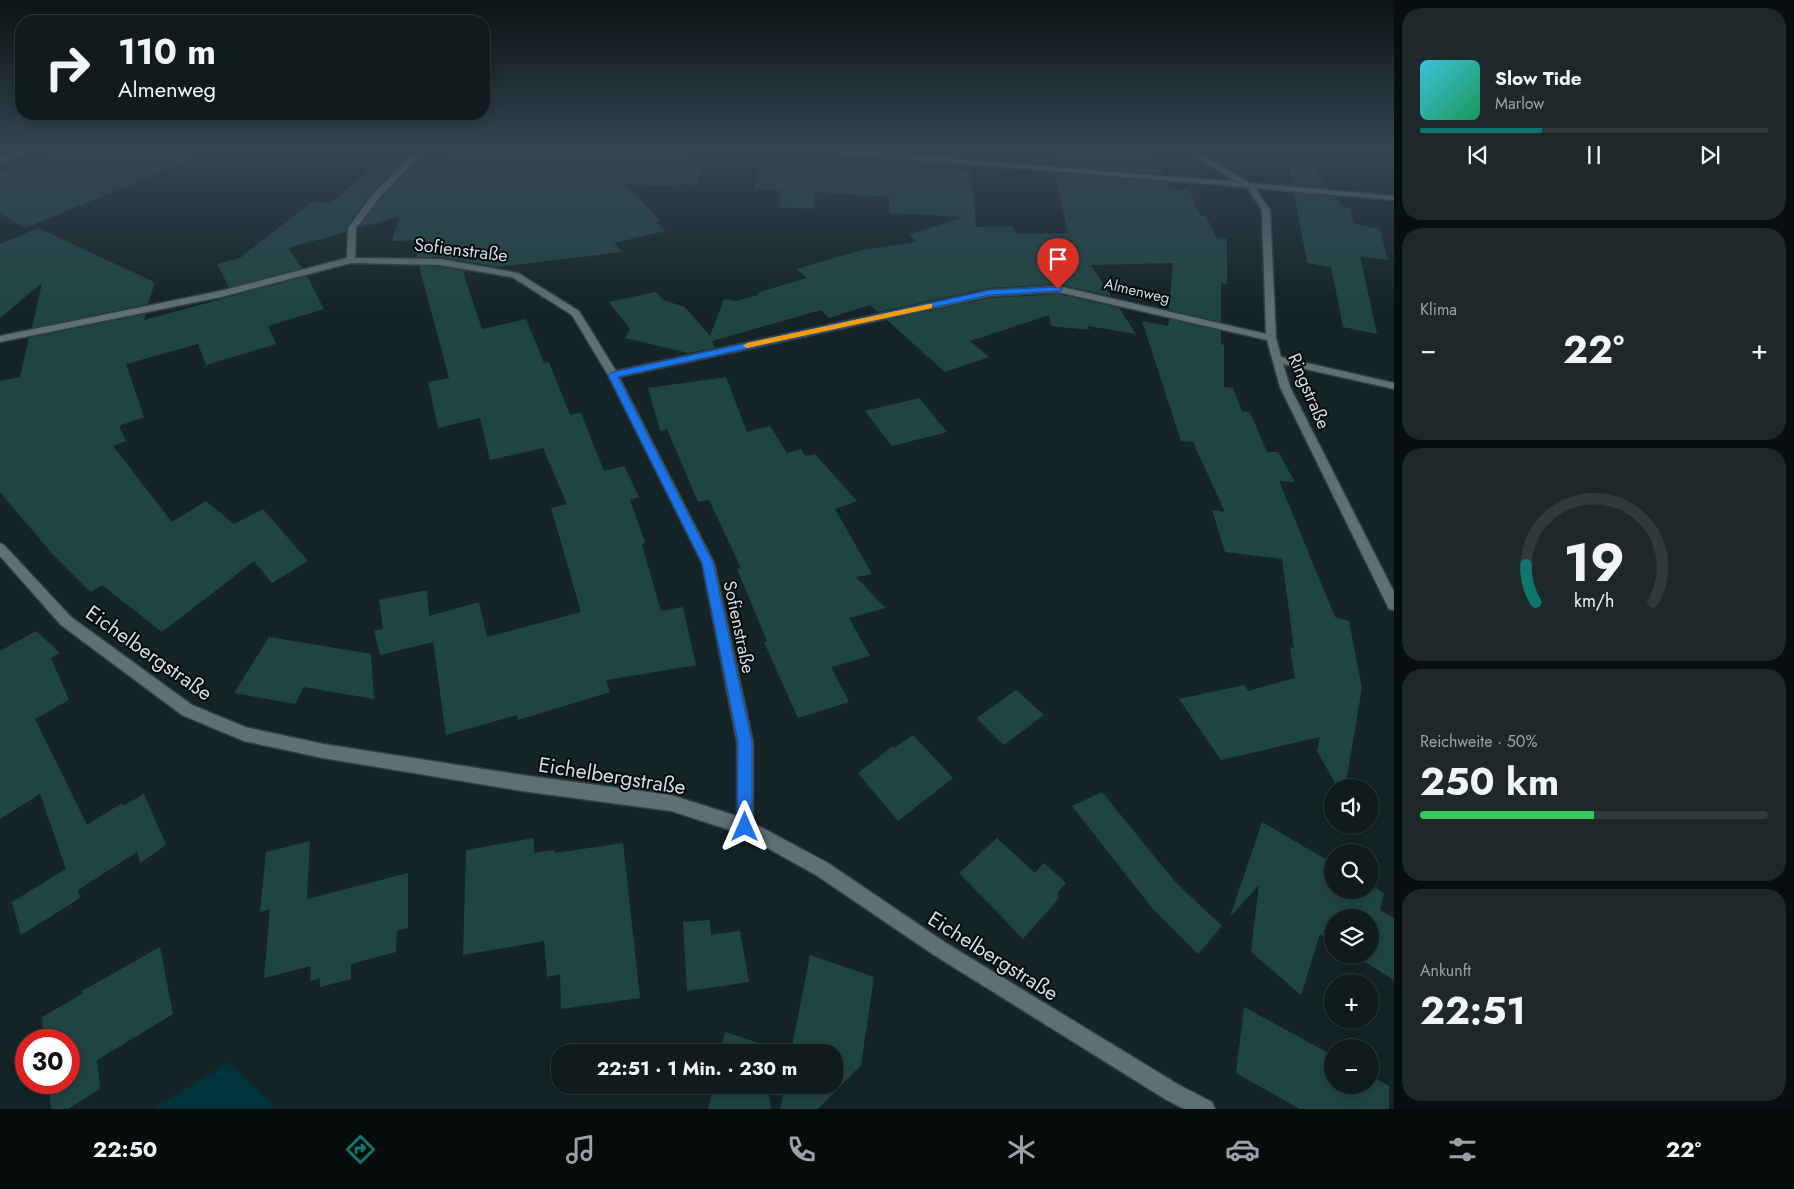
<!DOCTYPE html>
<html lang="de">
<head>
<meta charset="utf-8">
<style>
  body { margin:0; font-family:Jost,sans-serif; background:#1e282a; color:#f1f3f6; height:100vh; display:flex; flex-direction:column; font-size:19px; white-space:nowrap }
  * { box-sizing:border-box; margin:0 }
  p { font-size:16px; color:#9ca1a4 }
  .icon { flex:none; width:28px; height:28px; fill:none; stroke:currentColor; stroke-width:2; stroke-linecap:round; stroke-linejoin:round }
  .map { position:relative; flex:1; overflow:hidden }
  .sheet { display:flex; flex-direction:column; gap:8px; padding:8px; background:#090f10; width:400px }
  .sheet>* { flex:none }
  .banner { position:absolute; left:15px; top:15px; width:475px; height:105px; border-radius:20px; box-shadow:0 2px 12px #0003,0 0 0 1px #30393b; background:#101b1d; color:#f1f3f6; overflow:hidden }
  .fabs { position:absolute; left:1324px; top:779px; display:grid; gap:10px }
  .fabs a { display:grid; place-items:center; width:55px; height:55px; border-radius:50%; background:#101b1d; box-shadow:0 2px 12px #0003,0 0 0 1px #30393b; font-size:25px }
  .speed { position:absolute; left:15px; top:1029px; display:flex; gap:10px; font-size:25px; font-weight:700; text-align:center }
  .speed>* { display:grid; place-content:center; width:65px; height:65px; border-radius:50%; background:#101b1d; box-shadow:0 2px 12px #0003,0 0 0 1px #30393b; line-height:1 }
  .speed .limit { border:8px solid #d22; background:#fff; color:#111 }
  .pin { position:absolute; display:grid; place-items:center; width:42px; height:42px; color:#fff; margin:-51px -21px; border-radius:50% 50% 50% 0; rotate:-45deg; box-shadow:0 0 5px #0007 }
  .pin .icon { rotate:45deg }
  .me { position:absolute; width:55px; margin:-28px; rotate:0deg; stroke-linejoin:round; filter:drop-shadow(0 0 4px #0008) }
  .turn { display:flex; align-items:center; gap:18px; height:105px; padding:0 20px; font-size:22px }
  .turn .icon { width:65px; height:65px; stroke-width:2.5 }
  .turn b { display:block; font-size:35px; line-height:42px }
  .big { font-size:38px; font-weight:700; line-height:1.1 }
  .sheet .tile { flex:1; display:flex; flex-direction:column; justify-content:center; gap:8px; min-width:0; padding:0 18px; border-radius:20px; background:#1e282a }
  .sheet .dial { align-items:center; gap:0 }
  .dial svg { height:130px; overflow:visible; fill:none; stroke:#30393b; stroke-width:7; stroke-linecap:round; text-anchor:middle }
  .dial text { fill:#f1f3f6; stroke:none }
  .song { display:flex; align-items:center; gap:15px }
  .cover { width:60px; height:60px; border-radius:8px; background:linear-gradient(135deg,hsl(190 70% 55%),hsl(150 70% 35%)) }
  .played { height:5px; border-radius:2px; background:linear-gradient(90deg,#0f766e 35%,#30393b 35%) }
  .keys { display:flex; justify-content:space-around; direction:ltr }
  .heat { display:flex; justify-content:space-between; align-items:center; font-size:28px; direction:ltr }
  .charge { height:8px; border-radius:4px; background:linear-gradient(90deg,#34c759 50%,#30393b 0) }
  .trip { position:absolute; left:551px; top:1044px; width:292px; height:50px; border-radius:20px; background:#101b1d; box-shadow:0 2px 12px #0003,0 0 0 1px #30393b; font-weight:700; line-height:50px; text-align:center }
  .menu { display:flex; height:80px; justify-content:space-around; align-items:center; background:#060b0c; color:#9ca1a4 }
  .menu .icon { width:35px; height:35px }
  .menu .current { color:#0f766e }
  .menu b { font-size:22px; color:#f1f3f6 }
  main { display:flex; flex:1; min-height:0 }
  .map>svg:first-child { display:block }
</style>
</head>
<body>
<main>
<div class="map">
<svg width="1394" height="1109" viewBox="0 0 1394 1109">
  <rect width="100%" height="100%" fill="#152427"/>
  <!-- green -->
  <path fill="#02323b" d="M 228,1063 L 271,1102 L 272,1109 L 152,1109 Z"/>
  <!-- building -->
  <g fill="#1f4543">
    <path d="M 58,151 L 211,151 L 212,152 L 25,228 L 0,213 L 0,172 Z"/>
    <path d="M 449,151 L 655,151 L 706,155 L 697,185 L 679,184 L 678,187 L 625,184 L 660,221 L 656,222 L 665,231 L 614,243 L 623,252 L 497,267 L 440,257 L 416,257 L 422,240 L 392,241 L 400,216 L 358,228 L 380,199 L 411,168 L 437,169 Z"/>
    <path d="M 1050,151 L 1154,151 L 1163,174 L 1053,165 Z"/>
    <path d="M 760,158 L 891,165 L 971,171 L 976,227 L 1012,226 L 1017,234 L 1068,233 L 1055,173 L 1166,182 L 1168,188 L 1189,190 L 1200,215 L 1206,216 L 1216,237 L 1227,239 L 1227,284 L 1221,283 L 1221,322 L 1169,310 L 1173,263 L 1091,265 L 1111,296 L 1058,284 L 990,288 L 878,312 L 870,305 L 829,318 L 821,310 L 712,341 L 715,348 L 688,353 L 625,338 L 630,329 L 609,302 L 656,292 L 663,300 L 685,307 L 710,336 L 724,299 L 736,301 L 758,295 L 759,292 L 807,278 L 796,269 L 862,250 L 916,242 L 909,234 L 965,217 L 889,213 L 889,197 L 815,192 L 814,209 L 779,207 L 781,191 L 754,189 Z"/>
    <path d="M 376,164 L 398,166 L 371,193 L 346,227 L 346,232 L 288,248 L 302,268 L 229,287 L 217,264 L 240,258 L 313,201 L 330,204 Z"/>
    <path d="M 1289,167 L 1313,168 L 1329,188 L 1292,185 Z"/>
    <path d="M 1294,193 L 1335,197 L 1343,206 L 1350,208 L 1354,224 L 1380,229 L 1388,260 L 1360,256 L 1377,334 L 1343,327 L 1331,267 L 1307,263 Z"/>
    <path d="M 38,228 L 152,281 L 152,282 L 155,282 L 148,304 L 32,328 L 42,283 L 0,318 L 0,244 Z"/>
    <path d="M 419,266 L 440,267 L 466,271 L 463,272 L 482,329 L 526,319 L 544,363 L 549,362 L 570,415 L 581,413 L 604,471 L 624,466 L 639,497 L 630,500 L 645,542 L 642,545 L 661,611 L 683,607 L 696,665 L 606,680 L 610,692 L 518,720 L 517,715 L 446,735 L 433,642 L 380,655 L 374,631 L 383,629 L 379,600 L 427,590 L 429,616 L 479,602 L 487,637 L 581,612 L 551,508 L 567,504 L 543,448 L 490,460 L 480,418 L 438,428 L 428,382 L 449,378 Z"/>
    <path d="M 307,276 L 324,309 L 268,326 L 276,344 L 206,365 L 198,344 L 126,364 L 144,417 L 119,426 L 126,441 L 113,446 L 172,522 L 206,501 L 234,524 L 263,509 L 308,561 L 272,583 L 254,561 L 162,632 L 102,585 L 91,592 L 49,550 L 0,492 L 0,381 L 20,377 L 29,338 L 146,314 L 144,320 Z"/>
    <path d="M 1058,294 L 1119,308 L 1136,334 L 1088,326 L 1089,330 L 1051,326 L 1049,315 L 970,341 L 989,357 L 945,372 L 887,320 L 990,298 Z"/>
    <path d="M 1169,319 L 1221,331 L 1221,344 L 1224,345 L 1224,387 L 1233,388 L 1242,411 L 1250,412 L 1267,452 L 1278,452 L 1295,482 L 1279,481 L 1335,617 L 1349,621 L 1362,688 L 1345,788 L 1338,788 L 1317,751 L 1320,737 L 1221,760 L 1179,699 L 1244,685 L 1248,691 L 1295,678 L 1290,647 L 1294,648 L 1282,559 L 1225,552 L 1212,510 L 1225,512 L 1193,442 L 1181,441 L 1142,321 L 1168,326 Z"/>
    <path d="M 726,377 L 747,432 L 770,426 L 787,453 L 801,449 L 805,456 L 815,454 L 857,501 L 835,509 L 872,574 L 856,577 L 885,608 L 849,618 L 870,656 L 831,667 L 849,702 L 798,718 L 764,642 L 767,641 L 737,569 L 741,568 L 709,500 L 698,502 L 667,429 L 660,431 L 648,388 Z"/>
    <path d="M 919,398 L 947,432 L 892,446 L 865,411 Z"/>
    <path d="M 36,631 L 60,653 L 51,658 L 69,700 L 35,719 L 87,825 L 122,803 L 123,806 L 144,794 L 166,845 L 140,863 L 137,852 L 78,890 L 80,898 L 21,935 L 12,902 L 66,869 L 40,794 L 0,819 L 0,651 Z"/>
    <path d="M 269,637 L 371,654 L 374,699 L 304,687 L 295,704 L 234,693 Z"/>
    <path d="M 1016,690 L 1044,715 L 1004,745 L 977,718 Z"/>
    <path d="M 913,735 L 953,778 L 898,821 L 858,773 L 893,746 L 894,748 Z"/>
    <path d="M 1102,792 L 1176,883 L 1222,926 L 1198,954 L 1152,908 L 1072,806 Z"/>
    <path d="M 1262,822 L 1332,863 L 1332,890 L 1370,890 L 1370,885 L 1384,893 L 1380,910 L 1394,918 L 1394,980 L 1354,955 L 1370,955 L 1370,918 L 1332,918 L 1332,942 L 1320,934 L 1301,995 L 1251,952 L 1259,885 L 1230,917 Z"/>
    <path d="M 534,838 L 534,853 L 554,850 L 555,853 L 623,843 L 640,998 L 561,1009 L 560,974 L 547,977 L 544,941 L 463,955 L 466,850 Z"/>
    <path d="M 997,838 L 1035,873 L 1044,863 L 1066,883 L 1057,893 L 1059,898 L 1023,939 L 959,873 Z"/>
    <path d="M 310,841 L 307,899 L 408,873 L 408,928 L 397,931 L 396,952 L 351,964 L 351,979 L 320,987 L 320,978 L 310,981 L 311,966 L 264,978 L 270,909 L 260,912 L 266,852 Z"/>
    <path d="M 710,920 L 711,935 L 740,931 L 749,982 L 687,991 L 683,922 Z"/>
    <path d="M 160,947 L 173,1014 L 97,1060 L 100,1089 L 68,1109 L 51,1109 L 49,1082 L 69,1082 L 69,1040 L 44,1040 L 42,1017 L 82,994 L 82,991 Z"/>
    <path d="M 810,955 L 874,977 L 861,1065 L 818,1109 L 780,1109 L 785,1085 L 835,1085 L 835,1052 L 791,1052 Z"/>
    <path d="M 1244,1007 L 1332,1055 L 1332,1085 L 1370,1085 L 1370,1076 L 1389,1086 L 1389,1109 L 1300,1109 L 1236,1073 Z"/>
    <path d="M 725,1032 L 759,1043 L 761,1052 L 721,1052 Z"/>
    <path d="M 714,1085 L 767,1085 L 771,1109 L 708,1109 Z"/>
  </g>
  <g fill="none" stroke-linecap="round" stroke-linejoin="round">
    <!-- minor casing -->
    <g stroke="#343f42" stroke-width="3">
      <g id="minor">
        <path d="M 19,151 L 29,151 L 0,162 L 0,158 Z"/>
        <path d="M 416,151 L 424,151 L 379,198 L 356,228 L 355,258 L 440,259 L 518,273 L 579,311 L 616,371 L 990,290 L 1058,286 L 1266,334 L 1262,210 L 1247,187 L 833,153 L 830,151 L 858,151 L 1237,182 L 1186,151 L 1195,151 L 1250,183 L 1394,196 L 1394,200 L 1255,188 L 1270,210 L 1276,338 L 1281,357 L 1394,383 L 1394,389 L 1283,364 L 1290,387 L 1394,592 L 1394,610 L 1389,609 L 1280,387 L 1267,340 L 1058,292 L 990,296 L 619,377 L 714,563 L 753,742 L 753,823 L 828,863 L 946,943 L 1179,1085 L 1212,1102 L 1215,1109 L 1184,1109 L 1165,1099 L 934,955 L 816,875 L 742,834 L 671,811 L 522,791 L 323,758 L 244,741 L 182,715 L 61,625 L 0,556 L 0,543 L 4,545 L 71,617 L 192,705 L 245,727 L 323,744 L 522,775 L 671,795 L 737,816 L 737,742 L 702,563 L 608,375 L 572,315 L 512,277 L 440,265 L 351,263 L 221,297 L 0,342 L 0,336 L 220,291 L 347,258 L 348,228 L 373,194 Z"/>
      </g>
    </g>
    <!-- minor -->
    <use href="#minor" fill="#5f7074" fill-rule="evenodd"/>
  </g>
  <!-- sky -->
  <linearGradient id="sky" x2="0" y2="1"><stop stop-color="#0c1415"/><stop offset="0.49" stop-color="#354552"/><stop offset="1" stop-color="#354552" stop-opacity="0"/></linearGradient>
  <rect width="1394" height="306" fill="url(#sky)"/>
  <!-- route -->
  <path fill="#1a73e8" stroke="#114b97" d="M 1058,287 L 1062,289 L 1061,291 L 990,295 L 618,377 L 713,563 L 752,742 L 752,827 L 750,832 L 745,834 L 740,832 L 737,827 L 738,742 L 702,563 L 608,375 L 613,372 L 990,290 Z"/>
  <!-- slow -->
  <path fill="#f59e0b" d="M 929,304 L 932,304 L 932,308 L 747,348 L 743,346 L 747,343 Z"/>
  <g text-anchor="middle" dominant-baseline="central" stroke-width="4" stroke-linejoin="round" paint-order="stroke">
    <!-- far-street labels -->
    <g font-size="15" fill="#d4dde0" stroke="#060c0d">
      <text transform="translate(1137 291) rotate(13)">Almenweg</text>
    </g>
    <!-- street labels -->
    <g font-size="18" fill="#d4dde0" stroke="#060c0d">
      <text transform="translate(461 250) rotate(7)">Sofienstraße</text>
      <text transform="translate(1309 391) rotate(67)">Ringstraße</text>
      <text transform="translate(739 627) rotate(78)">Sofienstraße</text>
    </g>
    <!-- near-street labels -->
    <g font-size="21" fill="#d4dde0" stroke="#060c0d">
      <text transform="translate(149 653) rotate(35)">Eichelbergstraße</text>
      <text transform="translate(612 776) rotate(9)">Eichelbergstraße</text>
      <text transform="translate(993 956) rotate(32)">Eichelbergstraße</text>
    </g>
  </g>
</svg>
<div class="fabs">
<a><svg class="icon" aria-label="sound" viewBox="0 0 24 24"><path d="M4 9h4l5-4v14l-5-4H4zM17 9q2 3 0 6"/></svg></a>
<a><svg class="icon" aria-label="search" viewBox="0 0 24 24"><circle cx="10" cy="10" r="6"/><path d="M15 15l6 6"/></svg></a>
<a><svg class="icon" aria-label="layers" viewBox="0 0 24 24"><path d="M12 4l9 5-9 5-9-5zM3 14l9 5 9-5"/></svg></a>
<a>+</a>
<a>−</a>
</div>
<div class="speed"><div class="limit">30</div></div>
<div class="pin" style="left:1058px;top:289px;background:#d93025"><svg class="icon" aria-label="arrive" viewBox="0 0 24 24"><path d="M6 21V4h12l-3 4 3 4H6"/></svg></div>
<svg class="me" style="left:745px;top:827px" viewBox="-20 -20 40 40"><path d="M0-17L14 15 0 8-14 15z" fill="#1a73e8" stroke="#fff" stroke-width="4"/></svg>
<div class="trip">22:51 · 1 Min. · 230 m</div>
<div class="banner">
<div class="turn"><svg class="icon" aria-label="right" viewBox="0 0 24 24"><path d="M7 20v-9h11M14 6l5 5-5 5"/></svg><div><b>110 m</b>Almenweg</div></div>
</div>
</div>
<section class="sheet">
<div class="tile">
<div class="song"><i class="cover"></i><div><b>Slow Tide</b><p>Marlow</p></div></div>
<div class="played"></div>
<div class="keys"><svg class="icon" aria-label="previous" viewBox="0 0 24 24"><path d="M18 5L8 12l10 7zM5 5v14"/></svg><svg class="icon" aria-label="pause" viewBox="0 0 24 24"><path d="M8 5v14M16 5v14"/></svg><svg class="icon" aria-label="next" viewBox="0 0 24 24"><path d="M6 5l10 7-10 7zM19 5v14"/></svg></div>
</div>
<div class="tile"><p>Klima</p>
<div class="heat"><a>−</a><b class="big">22°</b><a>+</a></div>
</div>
<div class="tile dial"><svg viewBox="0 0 100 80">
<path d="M14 69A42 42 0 1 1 86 69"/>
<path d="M14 69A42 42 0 0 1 8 46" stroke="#0f766e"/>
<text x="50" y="56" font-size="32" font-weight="700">19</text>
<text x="50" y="72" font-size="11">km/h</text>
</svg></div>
<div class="tile"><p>Reichweite · 50%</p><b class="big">250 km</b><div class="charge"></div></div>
<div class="tile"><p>Ankunft</p><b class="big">22:51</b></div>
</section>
</main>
<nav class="menu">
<b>22:50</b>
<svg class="icon current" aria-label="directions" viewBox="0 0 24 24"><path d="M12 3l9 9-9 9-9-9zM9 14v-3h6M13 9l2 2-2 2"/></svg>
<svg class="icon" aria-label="music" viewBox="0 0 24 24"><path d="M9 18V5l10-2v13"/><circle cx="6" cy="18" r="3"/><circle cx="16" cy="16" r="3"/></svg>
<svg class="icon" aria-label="phone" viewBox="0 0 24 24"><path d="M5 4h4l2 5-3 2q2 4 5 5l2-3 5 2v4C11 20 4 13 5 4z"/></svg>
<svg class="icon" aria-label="climate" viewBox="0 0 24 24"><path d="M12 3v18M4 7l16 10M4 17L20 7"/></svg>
<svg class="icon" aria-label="car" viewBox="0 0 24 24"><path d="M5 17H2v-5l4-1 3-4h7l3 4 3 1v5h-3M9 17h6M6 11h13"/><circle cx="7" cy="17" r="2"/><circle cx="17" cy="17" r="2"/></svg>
<svg class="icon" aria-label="filters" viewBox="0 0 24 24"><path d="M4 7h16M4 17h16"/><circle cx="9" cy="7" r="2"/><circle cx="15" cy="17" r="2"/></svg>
<b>22°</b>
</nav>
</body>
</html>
